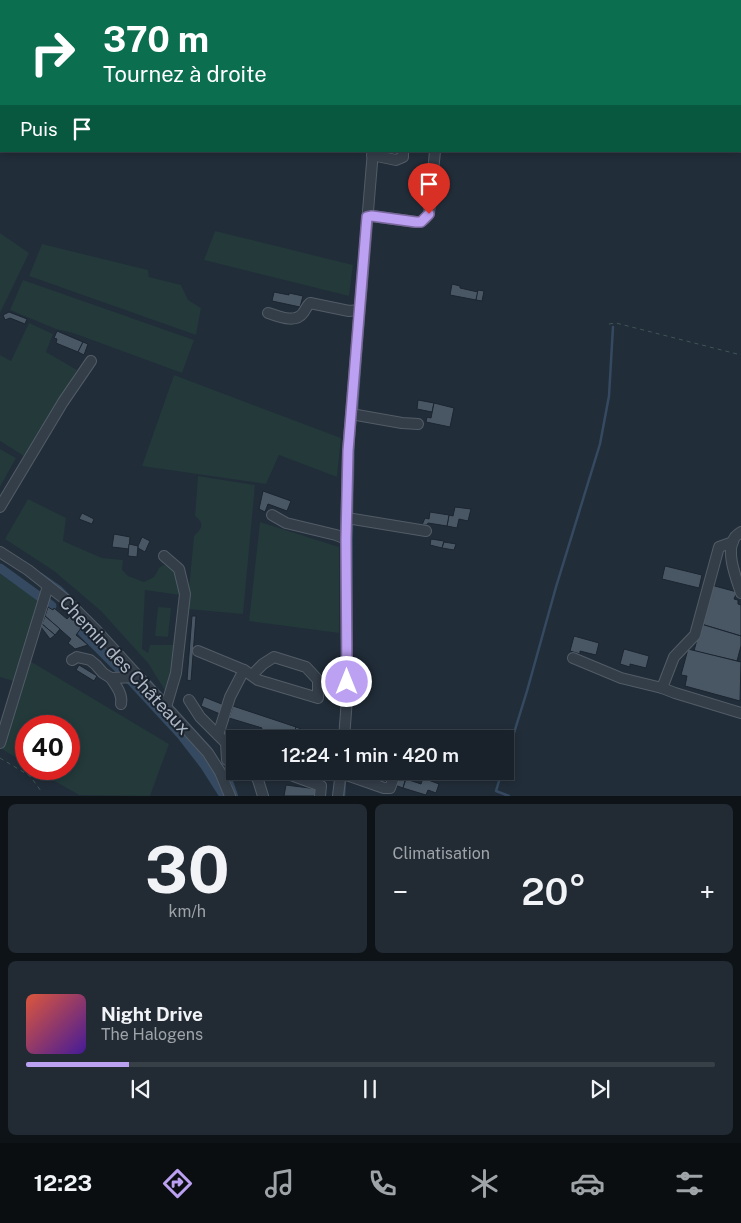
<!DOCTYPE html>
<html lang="fr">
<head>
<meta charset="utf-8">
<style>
  body { margin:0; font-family:"Public Sans",sans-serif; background:#222a33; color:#f1f3f6; height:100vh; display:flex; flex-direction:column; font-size:19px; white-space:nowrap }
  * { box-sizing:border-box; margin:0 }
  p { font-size:16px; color:#9fa4a9 }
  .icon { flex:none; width:28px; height:28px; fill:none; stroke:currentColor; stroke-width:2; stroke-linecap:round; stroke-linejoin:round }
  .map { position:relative; height:796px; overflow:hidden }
  .sheet { display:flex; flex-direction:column; gap:8px; padding:8px; background:#0e1318; flex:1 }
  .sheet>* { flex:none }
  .top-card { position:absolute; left:0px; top:0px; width:741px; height:152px; box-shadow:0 2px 8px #0003,0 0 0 1px #373f47; background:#0b6e4f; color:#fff; overflow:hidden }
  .speed { position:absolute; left:15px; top:715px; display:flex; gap:10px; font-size:25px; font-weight:700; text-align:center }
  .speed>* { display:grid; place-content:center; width:65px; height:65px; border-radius:50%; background:#19222b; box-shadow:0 2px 8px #0003,0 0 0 1px #373f47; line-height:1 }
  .speed .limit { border:8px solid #d22; background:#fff; color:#111 }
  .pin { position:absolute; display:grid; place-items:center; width:42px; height:42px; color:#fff; margin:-51px -21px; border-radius:50% 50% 50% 0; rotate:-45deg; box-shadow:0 0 5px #0007 }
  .pin .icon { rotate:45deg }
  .me { position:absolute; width:55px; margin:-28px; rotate:0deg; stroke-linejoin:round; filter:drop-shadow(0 0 4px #0008) }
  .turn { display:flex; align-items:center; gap:18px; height:105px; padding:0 20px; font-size:22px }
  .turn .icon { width:65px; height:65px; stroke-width:2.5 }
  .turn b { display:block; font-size:35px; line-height:42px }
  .then { display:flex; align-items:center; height:48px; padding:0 20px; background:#0003; gap:10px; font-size:19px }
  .big { font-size:38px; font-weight:600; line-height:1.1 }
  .sheet .card { flex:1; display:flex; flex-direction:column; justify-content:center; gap:8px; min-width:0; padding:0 18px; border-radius:8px; background:#222a33 }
  .sheet .dial { align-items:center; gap:0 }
  .dial b { font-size:65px; line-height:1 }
  .song { display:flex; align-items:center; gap:15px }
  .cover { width:60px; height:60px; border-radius:8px; background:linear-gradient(135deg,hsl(10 70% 55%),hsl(260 70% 35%)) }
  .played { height:5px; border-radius:2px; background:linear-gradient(90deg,#bca0f2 15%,#373f47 15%) }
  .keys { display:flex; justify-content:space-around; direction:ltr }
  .heat { display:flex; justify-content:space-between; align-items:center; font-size:28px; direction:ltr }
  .sheet .tiles { flex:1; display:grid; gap:8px; grid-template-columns:1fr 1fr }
  .card:last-child { grid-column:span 2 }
  .trip { position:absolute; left:226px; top:730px; width:288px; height:50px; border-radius:0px; background:#19222b; box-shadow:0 2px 8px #0003,0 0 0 1px #373f47; font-weight:600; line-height:50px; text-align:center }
  .tabs { display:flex; height:80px; justify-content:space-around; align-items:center; background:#0a0e11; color:#9fa4a9 }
  .tabs .icon { width:35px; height:35px }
  .tabs .active { color:#bca0f2 }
  .tabs b { font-size:22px; color:#f1f3f6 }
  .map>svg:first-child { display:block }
</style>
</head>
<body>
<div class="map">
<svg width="741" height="796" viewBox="0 0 741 796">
  <rect width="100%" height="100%" fill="#212d39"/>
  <!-- green -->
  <g fill="#23393a">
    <path d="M 215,231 L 353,265 L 349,296 L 204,260 Z"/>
    <path d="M 0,233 L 29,253 L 0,313 Z"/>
    <path d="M 42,244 L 148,270 L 149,277 L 181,285 L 188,300 L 201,308 L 196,335 L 29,276 Z"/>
    <path d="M 23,280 L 194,340 L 182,373 L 73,333 L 56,329 L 10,310 Z"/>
    <path d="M 29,323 L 53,334 L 46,352 L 77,370 L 24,456 L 0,441 L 0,355 L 11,361 Z"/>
    <path d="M 174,375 L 341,438 L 337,477 L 279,455 L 266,484 L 142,466 Z"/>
    <path d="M 0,449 L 16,458 L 0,487 Z"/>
    <path d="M 198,476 L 255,485 L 243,614 L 187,609 L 194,536 C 202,528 205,524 195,516 Z"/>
    <path d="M 28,499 L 66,518 L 63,541 L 102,558 L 123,560 L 122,570 L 128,576 L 144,582 L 154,577 L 159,568 L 163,565 C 179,569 179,580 180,595 L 145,590 L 142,649 L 148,653 L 150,645 L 175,645 L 173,671 L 166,692 L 148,663 L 101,611 L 54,571 L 5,539 Z"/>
    <path d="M 260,522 L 339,547 L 339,633 L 249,621 Z"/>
    <path d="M 0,574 L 40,601 L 16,682 L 0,677 Z"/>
    <path d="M 158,607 L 171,608 L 168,637 L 155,636 Z"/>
    <path d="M 30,661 L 169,744 L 150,796 L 79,795 L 34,769 L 69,769 L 69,726 L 26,726 L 26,764 L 2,749 Z"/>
  </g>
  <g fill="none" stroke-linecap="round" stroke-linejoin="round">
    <!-- stream -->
    <g stroke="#354a60" stroke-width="2.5">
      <path d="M 391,1 L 391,0"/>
      <path d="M 366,292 L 367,277"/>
      <path d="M 357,411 L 362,340"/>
      <path d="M 352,516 L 354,434"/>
      <path d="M 41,574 L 60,587 L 70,597"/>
      <path d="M 351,616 L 352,522"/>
      <path d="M 146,677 L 166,699"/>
      <path d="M 169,703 L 211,749"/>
      <path d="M 505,762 L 527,691 L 556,587 L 600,444 L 609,396 L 613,327"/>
      <path d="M 221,764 L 231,779 L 237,796"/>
      <path d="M 502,771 L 496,791 L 509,796"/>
      <path d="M 344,796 L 345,780"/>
    </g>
    <!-- canal -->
    <g stroke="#354a60" stroke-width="9">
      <path d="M 0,568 L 40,597"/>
      <path d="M 46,601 L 52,606"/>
      <path d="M 82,632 L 132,682 L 181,735 L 205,766 L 224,796"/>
    </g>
  </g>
  <!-- building -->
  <g fill="#495765" stroke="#1c2530">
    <path d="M 452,284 L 460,286 L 460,288 L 478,292 L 476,300 L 450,295 Z"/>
    <path d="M 478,290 L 484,291 L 482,301 L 476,300 Z"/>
    <path d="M 274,292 L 289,295 L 289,293 L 303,296 L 300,307 L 272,301 Z"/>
    <path d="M 9,312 L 27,319 L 25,324 L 10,318 L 5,320 L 3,315 Z"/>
    <path d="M 57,331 L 83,342 L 78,352 L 56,343 L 57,339 L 54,338 Z"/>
    <path d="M 83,342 L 88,344 L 84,355 L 78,352 Z"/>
    <path d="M 418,400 L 434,403 L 432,412 L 417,409 Z"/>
    <path d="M 434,403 L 454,408 L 450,427 L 426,422 L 427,417 L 431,418 Z"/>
    <path d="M 263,491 L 291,501 L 287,511 L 268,504 L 265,512 L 259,509 Z"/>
    <path d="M 455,507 L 471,509 L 468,521 L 459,519 L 457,528 L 447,526 L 449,515 L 453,516 Z"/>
    <path d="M 430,512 L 449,515 L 447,526 L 428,523 L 427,525 L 422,525 L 425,518 L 429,519 Z"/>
    <path d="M 82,513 L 94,519 L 92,524 L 79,519 Z"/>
    <path d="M 114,534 L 130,537 L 129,549 L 112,547 Z"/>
    <path d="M 142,537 L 150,541 L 145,552 L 138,548 L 138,546 Z"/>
    <path d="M 431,539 L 444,541 L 442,548 L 430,545 Z"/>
    <path d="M 444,542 L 456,544 L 454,550 L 442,548 Z"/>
    <path d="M 129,544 L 138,546 L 137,557 L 128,556 Z"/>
    <path d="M 665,566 L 702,575 L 699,588 L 662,579 Z"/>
    <path d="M 711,585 L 737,592 L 734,599 L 738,600 L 738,604 L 741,605 L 741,636 L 701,624 Z"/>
    <path d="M 48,607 L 53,610 L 54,608 L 67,619 L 70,616 L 82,627 L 76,635 L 88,645 L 75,649 L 68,643 L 71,639 L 45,616 Z"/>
    <path d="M 45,616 L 60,629 L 55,635 L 42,624 Z"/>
    <path d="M 192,616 L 196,616 L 191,681 L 187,680 Z"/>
    <path d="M 42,624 L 55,635 L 50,639 L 41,627 Z"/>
    <path d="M 701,624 L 741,636 L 741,646 L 737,661 L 694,651 Z"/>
    <path d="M 574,636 L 599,643 L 596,655 L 580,651 L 580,654 L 570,651 Z"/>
    <path d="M 624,649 L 649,656 L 646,668 L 630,664 L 630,667 L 620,664 Z"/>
    <path d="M 688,649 L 741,662 L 740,701 L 685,686 L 687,676 L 681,675 Z"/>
    <path d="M 79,665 L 97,676 L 94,681 L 76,670 Z"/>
    <path d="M 204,697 L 224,705 L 220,714 L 201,706 Z"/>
    <path d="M 233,706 L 296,727 L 292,739 L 273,739 L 260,734 L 262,728 L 229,718 Z"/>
    <path d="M 296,727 L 325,739 L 292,739 Z"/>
    <path d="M 399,775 L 406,777 L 403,788 L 395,785 Z"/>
    <path d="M 423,778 L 439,784 L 436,793 L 428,790 L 426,795 L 403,788 L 406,779 L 421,784 Z"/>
    <path d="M 286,785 L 317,789 L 315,796 L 284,796 Z"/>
  </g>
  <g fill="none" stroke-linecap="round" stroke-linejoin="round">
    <!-- minor casing -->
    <g stroke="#525c67" stroke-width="12">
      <g id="minor">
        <path d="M 230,0 L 234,1"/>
        <path d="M 384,1 L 384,0"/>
        <path d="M 740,110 L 741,111"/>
        <path d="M 372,155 L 396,160 L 403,157 L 403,151"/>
        <path d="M 367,217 L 372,216 L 416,222 C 423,222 425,219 429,214 L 435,151"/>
        <path d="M 268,313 C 278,316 295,324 303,313 C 306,309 306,307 310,303 L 349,311 L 359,310"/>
        <path d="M 351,414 L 402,423 L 418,424"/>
        <path d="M 0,507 L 63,402 L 91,361"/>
        <path d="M 272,515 L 286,523 L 336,535 L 346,539"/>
        <path d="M 347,518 L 426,531"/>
        <path d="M 741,532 C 739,533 737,535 735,537 C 725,551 736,578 741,593"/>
        <path d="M 0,552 L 28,570 L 66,600 L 97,631 L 208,753 L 220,772 L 230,796"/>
        <path d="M 164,556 L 179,569 L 185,594 L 176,673 L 166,707"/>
        <path d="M 198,651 L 244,670"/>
        <path d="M 573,658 L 621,678 L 662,688 L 675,693 L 741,713"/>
        <path d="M 72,660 L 77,657 L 90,660 L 96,665 L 103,673 L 111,678 L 138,677"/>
        <path d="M 111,678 C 116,686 123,694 121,704"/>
        <path d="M 662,688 L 674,657 L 695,635 L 719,547 L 733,542"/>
        <path d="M 189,700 L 200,717 L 226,743 L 227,760"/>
        <path d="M 218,735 L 230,697 L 244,670 L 258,680 L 318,698 L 318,680 L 306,667 L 274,657 L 263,664 L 252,675"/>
        <path d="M 344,739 L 347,698 L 346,539 L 348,451 L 373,151"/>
        <path d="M 0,743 L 48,586"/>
        <path d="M 226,743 L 237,738 L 240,739"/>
        <path d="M 252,771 L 258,780 L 263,796"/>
        <path d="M 280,771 L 321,786 L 320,796"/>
        <path d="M 341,773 L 384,788 L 390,788 L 394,777"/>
        <path d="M 338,796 L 341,771"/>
      </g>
    </g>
    <!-- path -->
    <g stroke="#405657" stroke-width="1" stroke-dasharray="4 4" stroke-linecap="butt">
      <path d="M 6,0 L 8,1"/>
      <path d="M 609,324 L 616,323 L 741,355"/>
      <path d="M 0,758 L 30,776 L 41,791"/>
    </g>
    <!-- minor -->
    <use href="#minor" stroke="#343e49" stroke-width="10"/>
  </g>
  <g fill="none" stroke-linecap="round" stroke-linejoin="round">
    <!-- route casing -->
    <g stroke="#7a689d" stroke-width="12">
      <path id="route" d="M 347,682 L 346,539 L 348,451 L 367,217 L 372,216 L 416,222 L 421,222 L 429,214"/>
    </g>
    <!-- route -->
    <use href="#route" stroke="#bca0f2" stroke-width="9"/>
  </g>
  <g text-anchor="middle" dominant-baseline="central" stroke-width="4" stroke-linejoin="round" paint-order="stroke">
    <!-- street labels -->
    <g font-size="18" fill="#afb9c6" stroke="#1a232e">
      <text transform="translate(125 665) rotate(47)">Chemin des Châteaux</text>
    </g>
  </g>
</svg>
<div class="speed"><div class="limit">40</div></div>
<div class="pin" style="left:429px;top:214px;background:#d93025"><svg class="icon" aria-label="arrive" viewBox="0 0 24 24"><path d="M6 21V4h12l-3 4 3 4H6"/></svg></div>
<svg class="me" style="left:347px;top:682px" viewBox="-20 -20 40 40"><circle r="17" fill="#bca0f2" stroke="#fff" stroke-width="3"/><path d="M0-11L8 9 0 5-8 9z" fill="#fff"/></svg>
<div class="trip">12:24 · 1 min · 420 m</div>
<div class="top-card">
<div class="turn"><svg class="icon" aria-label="right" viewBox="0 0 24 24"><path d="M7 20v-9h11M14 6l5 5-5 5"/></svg><div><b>370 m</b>Tournez à droite</div></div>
<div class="then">Puis<svg class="icon" aria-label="arrive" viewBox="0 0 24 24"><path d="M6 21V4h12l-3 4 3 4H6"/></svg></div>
</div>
</div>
<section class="sheet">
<div class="tiles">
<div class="card dial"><b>30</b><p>km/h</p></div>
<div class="card"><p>Climatisation</p>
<div class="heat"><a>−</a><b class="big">20°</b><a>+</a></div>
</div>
<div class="card">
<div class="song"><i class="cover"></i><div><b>Night Drive</b><p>The Halogens</p></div></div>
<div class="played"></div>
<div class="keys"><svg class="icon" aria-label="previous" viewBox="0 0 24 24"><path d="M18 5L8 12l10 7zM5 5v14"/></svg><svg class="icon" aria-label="pause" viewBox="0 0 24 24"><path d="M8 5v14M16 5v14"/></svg><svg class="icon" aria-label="next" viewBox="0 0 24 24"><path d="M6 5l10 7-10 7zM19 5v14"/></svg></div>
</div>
</div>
</section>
<nav class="tabs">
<b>12:23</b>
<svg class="icon active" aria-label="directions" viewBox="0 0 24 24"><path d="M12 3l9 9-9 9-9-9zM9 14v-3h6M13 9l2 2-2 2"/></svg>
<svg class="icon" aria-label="music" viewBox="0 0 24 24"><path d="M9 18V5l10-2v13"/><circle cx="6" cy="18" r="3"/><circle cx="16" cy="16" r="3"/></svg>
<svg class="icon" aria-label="phone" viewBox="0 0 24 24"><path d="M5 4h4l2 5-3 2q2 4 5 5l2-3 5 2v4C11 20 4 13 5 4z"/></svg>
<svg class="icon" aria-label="climate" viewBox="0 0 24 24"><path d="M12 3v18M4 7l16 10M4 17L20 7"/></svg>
<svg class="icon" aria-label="car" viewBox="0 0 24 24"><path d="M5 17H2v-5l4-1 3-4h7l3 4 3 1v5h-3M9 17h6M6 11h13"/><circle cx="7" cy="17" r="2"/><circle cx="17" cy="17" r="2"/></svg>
<svg class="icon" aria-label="filters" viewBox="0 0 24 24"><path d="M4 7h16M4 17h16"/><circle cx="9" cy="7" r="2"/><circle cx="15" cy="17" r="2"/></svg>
</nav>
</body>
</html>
